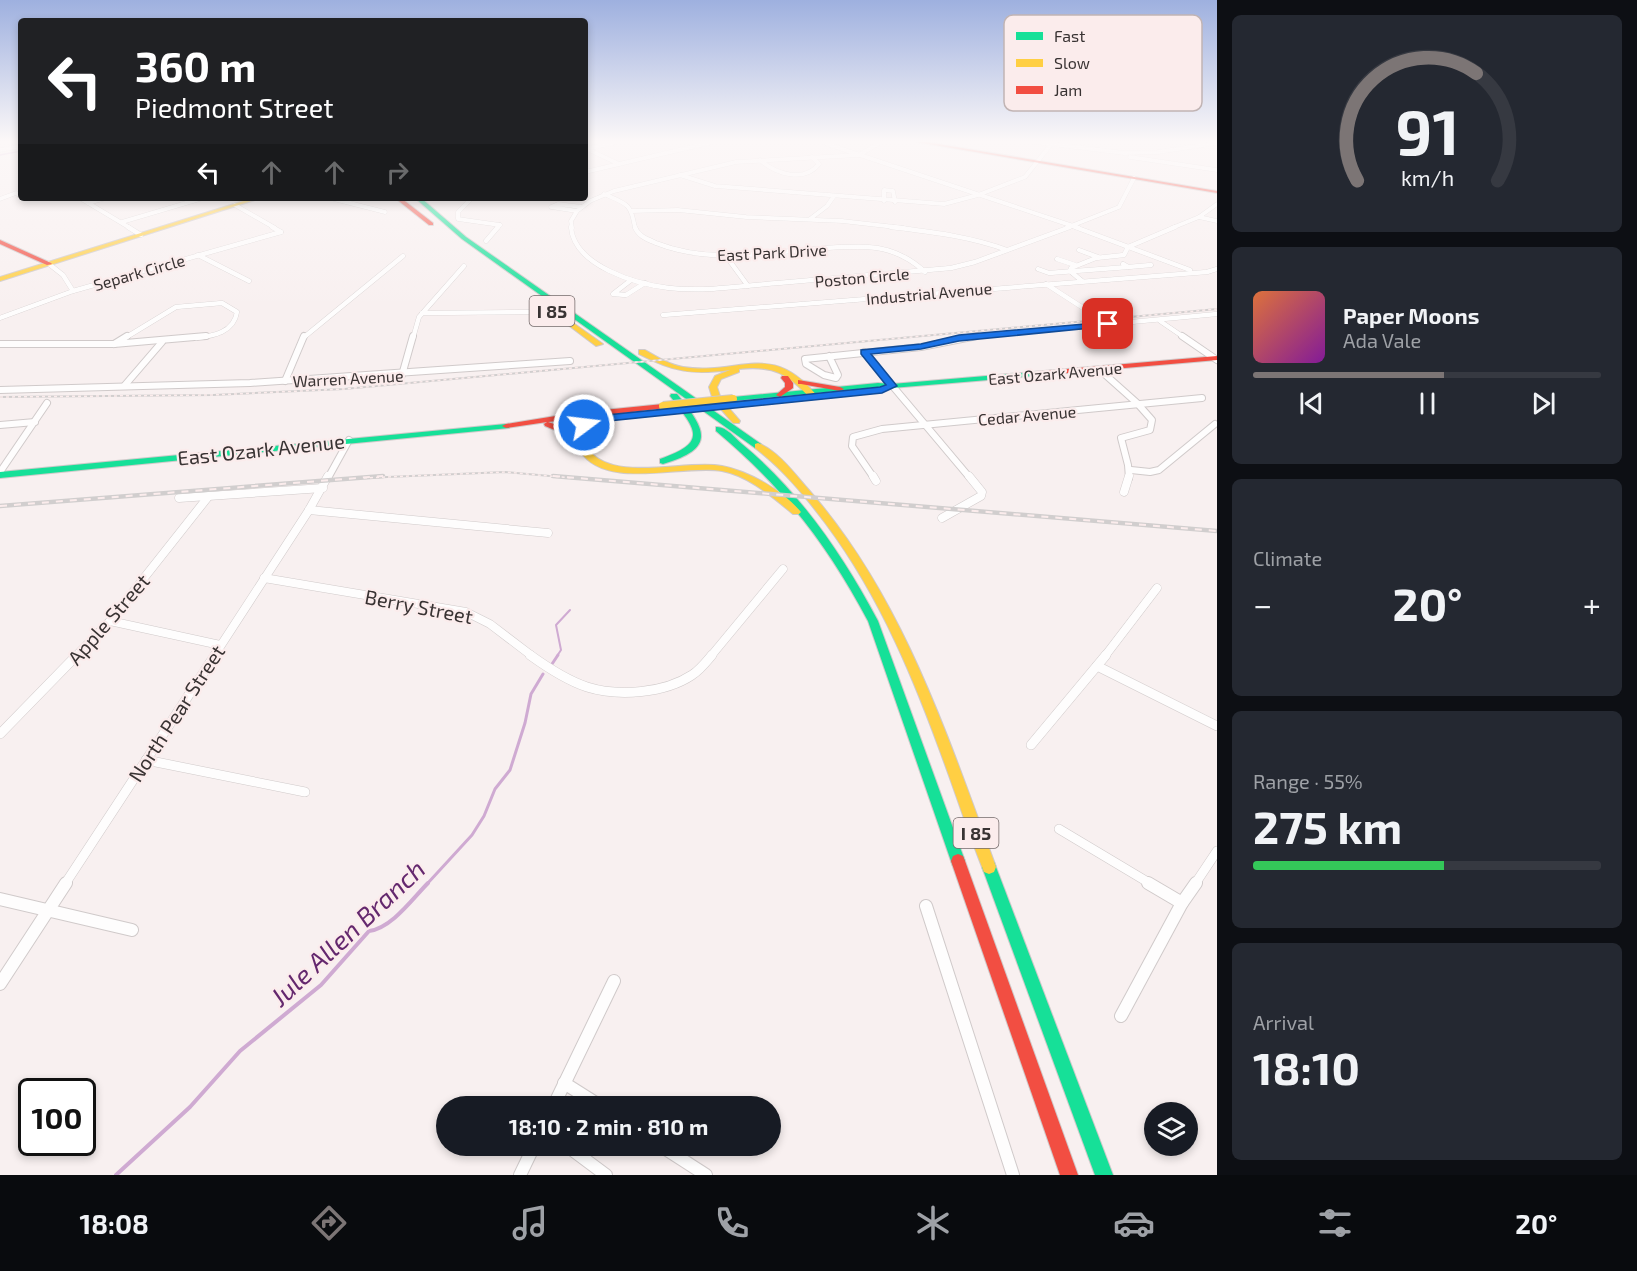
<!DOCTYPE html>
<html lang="en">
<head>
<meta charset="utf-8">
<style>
  body { margin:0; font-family:"Exo 2",sans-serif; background:#242831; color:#f1f3f6; height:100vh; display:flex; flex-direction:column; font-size:22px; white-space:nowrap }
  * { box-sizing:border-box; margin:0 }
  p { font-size:20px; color:#9ea1a6 }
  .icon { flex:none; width:33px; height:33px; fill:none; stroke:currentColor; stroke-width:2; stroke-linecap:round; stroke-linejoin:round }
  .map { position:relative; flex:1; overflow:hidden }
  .sheet { display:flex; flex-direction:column; gap:15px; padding:15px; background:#0d0f14; width:420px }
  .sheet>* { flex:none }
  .hud { position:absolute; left:18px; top:18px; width:570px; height:183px; border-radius:6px; box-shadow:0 3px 9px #0003; background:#202124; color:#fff; overflow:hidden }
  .tools { position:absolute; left:1144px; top:1102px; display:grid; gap:12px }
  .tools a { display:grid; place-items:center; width:54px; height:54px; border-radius:50%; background:#171b24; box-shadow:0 3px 9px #0003; font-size:30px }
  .speed { position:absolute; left:18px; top:1078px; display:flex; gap:12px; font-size:30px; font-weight:700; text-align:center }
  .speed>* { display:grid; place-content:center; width:78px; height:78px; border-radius:50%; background:#171b24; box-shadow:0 3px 9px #0003; line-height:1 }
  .speed .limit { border:3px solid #111; border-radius:9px; background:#fff; color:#111 }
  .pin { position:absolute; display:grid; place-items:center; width:51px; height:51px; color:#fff; margin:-26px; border-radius:12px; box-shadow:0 3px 9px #0006 }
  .me { position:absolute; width:66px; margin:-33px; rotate:75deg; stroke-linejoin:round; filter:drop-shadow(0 0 4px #0008) }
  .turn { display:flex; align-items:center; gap:21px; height:126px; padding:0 18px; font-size:27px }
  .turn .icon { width:78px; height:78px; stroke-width:2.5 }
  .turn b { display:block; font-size:42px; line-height:51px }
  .lanes { display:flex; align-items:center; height:57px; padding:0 18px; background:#0003; justify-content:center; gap:30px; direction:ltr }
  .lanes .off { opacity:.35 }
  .big { font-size:45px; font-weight:700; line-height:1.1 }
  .sheet .card { flex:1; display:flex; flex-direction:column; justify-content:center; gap:9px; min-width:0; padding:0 21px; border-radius:9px; background:#242831 }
  .sheet .dial { align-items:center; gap:0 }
  .dial svg { height:156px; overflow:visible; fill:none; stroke:#363941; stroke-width:7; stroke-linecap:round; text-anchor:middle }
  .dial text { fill:#f1f3f6; stroke:none }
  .song { display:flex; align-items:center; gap:18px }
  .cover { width:72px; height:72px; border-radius:9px; background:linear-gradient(135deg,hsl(20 70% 55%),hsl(290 70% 35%)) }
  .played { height:6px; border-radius:3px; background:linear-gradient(90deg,#7c7575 55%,#363941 55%) }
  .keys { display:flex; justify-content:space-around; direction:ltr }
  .heat { display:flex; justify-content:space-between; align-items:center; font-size:33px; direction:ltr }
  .charge { height:9px; border-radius:4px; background:linear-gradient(90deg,#34c759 55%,#363941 0) }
  .trip { position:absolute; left:436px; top:1096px; width:345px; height:60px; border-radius:30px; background:#171b24; box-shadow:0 3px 9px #0003; font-weight:700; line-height:60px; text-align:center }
  .tab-bar { display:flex; height:96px; justify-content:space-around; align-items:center; background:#090b0e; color:#9ea1a6 }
  .tab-bar .icon { width:42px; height:42px }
  .tab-bar .selected { color:#7c7575 }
  .tab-bar b { font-size:27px; color:#f1f3f6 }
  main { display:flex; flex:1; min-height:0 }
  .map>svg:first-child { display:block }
</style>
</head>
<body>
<main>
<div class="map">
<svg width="1217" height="1175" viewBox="0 0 1217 1175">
  <rect width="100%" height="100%" fill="#f8f0f0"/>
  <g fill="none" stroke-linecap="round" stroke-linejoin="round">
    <!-- stream-far3 -->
    <path stroke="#cfaad2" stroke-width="1.5" d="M 0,155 L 21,151"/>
    <!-- stream-far2 -->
    <path stroke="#cfaad2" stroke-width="2" d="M 557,656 L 561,650 L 556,625 L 570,610"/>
    <!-- stream-far1 -->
    <g stroke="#cfaad2" stroke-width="3">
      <path d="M 552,664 L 558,655"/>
      <path d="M 427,884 L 472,835 L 484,816 L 495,789 L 510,770 L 525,723 L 531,694 L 543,674"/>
    </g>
    <!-- stream -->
    <path stroke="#cfaad2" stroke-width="4" d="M 116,1175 L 190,1107 L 240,1051 L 321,985 L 369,931 C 392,928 413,898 428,883"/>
    <!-- street-far5 casing -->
    <g stroke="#d0caca" stroke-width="4.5">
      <g id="street-far5">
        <path d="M 1035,142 L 1124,153 L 1158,152 L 1217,143"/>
        <path d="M 827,144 L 1079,228"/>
        <path d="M 585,148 L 619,164"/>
        <path d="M 586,149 L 617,142"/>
        <path d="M 0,150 L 21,146"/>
        <path d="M 1130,157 L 1217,170"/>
        <path d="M 760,160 C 776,174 804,183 819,164 L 812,157"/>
        <path d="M 585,172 L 713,142"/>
        <path d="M 680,175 L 715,186 L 944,204 L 978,195 L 1025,177 L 1053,142"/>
        <path d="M 604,194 C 627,204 631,203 635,228"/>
        <path d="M 80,198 L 130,228"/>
        <path d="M 330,198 L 385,212"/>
        <path d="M 472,198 L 458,212 L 458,219 L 500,225"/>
        <path d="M 0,199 L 16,193 L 21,196"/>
        <path d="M 884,201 L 884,190 L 893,191 L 895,202"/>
        <path d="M 88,203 L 106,198"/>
        <path d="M 235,205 L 275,228"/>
        <path d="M 577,211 L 551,207 L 558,204 L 582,207"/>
        <path d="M 632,211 L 678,210 L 746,217 L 842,221 L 904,228"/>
        <path d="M 1199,217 L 1217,221"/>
        <path d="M 810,219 L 827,206 L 834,196"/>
        <path d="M 122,222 L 203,198"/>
        <path d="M 497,228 L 500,225"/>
        <path d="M 572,228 L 571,221 L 577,211 L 590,201 L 614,191 L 736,162 L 859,155 L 881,142"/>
        <path d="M 1066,228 L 1119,207 L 1134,178"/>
        <path d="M 1172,228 L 1199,217 L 1217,204"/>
      </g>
    </g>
    <!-- street-far4 casing -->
    <g stroke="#d0caca" stroke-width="5">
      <g id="street-far4">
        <path d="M 128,227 L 141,235"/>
        <path d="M 272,227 L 281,232"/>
        <path d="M 571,227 C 574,266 636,284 669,288 C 705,292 742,286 778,283 C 836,278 893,273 951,268 L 975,262 L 1070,227"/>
        <path d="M 635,227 C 638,236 647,239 656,243 C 724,270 797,244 867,247 C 890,248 909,257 925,272"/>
        <path d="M 891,227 C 931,232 969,236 1007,250"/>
        <path d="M 1075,227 L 1190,270"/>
        <path d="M 486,241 L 498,227"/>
        <path d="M 1079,250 L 1098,257"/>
        <path d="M 198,255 L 249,281"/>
        <path d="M 726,256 L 748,286"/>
        <path d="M 1057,259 L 1075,265"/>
        <path d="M 49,264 L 63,275 L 73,291"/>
        <path d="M 1123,264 L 1128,267 L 1151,265"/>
        <path d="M 1038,269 L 1049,273 L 1128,267"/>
        <path d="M 631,280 L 613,294 L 626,295 L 645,283"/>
        <path d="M 1082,281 L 1070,271 L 1071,268 L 1096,258 L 1124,255 L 1128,247 L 1175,227"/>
        <path d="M 1046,284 L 1108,324"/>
        <path d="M 422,313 L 530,312"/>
        <path d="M 663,315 L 1207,272 L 1217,269"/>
        <path d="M 0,318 L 73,291 L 281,232"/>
        <path d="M 1160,321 L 1185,338"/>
        <path d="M 125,338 L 176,307 L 222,303 L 237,312 C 234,332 214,336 196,338"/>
        <path d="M 303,338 L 403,256"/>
        <path d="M 413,338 L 419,317 L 464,266"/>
        <path d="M 961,338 L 1217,314"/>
      </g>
    </g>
    <!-- street-far3 casing -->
    <g stroke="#d0caca" stroke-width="8">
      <g id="street-far3">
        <path d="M 1182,336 L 1217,360"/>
        <path d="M 0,344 L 114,344"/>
        <path d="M 114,344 L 127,336"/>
        <path d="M 114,344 L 206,336"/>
        <path d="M 864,352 L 970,478"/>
        <path d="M 829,356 L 838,375 L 836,378 L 824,375 L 806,364 L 805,359 L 921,347 L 977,336"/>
        <path d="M 1100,370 L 1137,403 L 1152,420 L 1150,430 L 1121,438 L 1128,465 L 1129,478"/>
        <path d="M 402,375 L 413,336"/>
        <path d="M 285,381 L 304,336"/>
        <path d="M 125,385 L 162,342"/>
        <path d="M 0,390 L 250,383 L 570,361"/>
        <path d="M 0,425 L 35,422"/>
        <path d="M 1131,470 L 1150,472 L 1159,470 L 1215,424"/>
        <path d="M 0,472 L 47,403"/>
        <path d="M 328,478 L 349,440"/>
        <path d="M 874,478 L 852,446 L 853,437 L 882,429 L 1202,398"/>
      </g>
    </g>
    <!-- street-far2 casing -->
    <g stroke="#d0caca" stroke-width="9">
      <g id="street-far2">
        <path d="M 873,476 L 876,481"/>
        <path d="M 1124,492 L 1129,476"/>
        <path d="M 179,498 L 323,488"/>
        <path d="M 309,510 L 548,533"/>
        <path d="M 942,518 L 981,496 L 982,492 L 969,476"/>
        <path d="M 264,578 L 466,612 L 490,624 L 532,656"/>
        <path d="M 110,621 L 220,645"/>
        <path d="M 76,656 L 110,621 L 208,497"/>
        <path d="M 214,656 L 309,510 L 328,476"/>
        <path d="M 711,656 L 783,569"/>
        <path d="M 1105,656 L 1157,588"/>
      </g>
    </g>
    <!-- street-far1 casing -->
    <g stroke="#d0caca" stroke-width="10">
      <g id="street-far1">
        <path d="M 530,655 C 548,668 566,680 587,687 C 619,697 665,693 692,675 C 700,670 706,662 712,655"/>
        <path d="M 1097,666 L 1217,726"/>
        <path d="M 0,734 L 77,655"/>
        <path d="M 1031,745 L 1106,655"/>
        <path d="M 146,760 L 305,792"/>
        <path d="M 1059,829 L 1151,884"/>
        <path d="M 65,884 L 215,655"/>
        <path d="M 1195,884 L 1217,851"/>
      </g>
    </g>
    <!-- street casing -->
    <g stroke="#d0caca" stroke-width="14">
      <g id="street">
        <path d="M 1148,883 L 1182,903"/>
        <path d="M 0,899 L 132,930"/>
        <path d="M 926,906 L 1013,1175"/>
        <path d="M 0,984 L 66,883"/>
        <path d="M 1121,1016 L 1182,903 L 1196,883"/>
        <path d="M 564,1083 L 602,1107"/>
        <path d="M 553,1107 L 614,981"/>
        <path d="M 567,1146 L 606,1175"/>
        <path d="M 661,1146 L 706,1175"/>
        <path d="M 520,1175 L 534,1146"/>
      </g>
    </g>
    <!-- fast casing -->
    <g stroke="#d0caca" stroke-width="2">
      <g id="fast">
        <path d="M 415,198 L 421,198 L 466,237 L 761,444 L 761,448 L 755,448 L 462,239 Z"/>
        <path d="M 1044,371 L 1048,373 L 1047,375 L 892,388 L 878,387 L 733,401 L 729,399 L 733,397 L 878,383 L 892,384 Z"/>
        <path d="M 671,394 L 677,394 C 706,430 717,448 663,464 L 660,463 L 660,459 C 709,442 696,430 670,396 Z"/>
        <path d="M 599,417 L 602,417 L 606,419 L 590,434 L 584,434 L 584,430 Z"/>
        <path d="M 506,424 L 510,426 L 509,428 L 0,478 L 0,472 Z"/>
        <path d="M 716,427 C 726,426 735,438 742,444 C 800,492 843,555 878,621 L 965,861 L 963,866 L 958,868 L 953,866 L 951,861 L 868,621 C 827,544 783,487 716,431 Z"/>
        <path d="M 989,860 L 994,862 L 996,867 L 1113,1175 L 1095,1175 L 982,867 L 984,862 Z"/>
      </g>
    </g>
    <!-- slow casing -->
    <g stroke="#d0caca" stroke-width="2">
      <g id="slow">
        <path d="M 253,198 L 261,198 L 0,281 L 0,277 Z"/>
        <path d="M 555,313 L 559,313 L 603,344 L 596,346 L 555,315 Z"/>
        <path d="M 639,350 L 645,350 C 657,357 670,365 683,367 C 741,376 770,339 818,397 L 817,399 L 811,399 C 788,374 774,365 739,369 L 739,372 L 721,379 L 717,387 L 721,399 L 740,421 L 739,423 L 733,423 L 713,400 L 709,387 L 715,376 L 730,370 C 692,375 674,372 639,354 Z"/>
        <path d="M 571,413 L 574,413 L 578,415 C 580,426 581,441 589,450 C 614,483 686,459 722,466 C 749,471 783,491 801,512 L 799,514 L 793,514 C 772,497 749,476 722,471 C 683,464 606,491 580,451 C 573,440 572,427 570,415 Z"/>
        <path d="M 758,443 C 778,451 795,474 808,489 C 903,597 947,735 996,867 L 994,872 L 989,874 L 984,872 C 971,840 960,806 948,773 C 917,686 882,599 826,524 C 805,496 783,469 755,448 L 755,444 Z"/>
      </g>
    </g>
    <!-- jam casing -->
    <g stroke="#d0caca" stroke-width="2">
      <g id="jam">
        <path d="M 916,142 L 927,142 L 1217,191 L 1217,193 Z"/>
        <path d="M 395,198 L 401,198 L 433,223 L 433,225 L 429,225 Z"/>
        <path d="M 0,240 L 51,263 L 52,264 L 47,265 L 0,244 Z"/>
        <path d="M 1217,356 L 1217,360 L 1044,375 L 1040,373 L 1044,371 Z"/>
        <path d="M 782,376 L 788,376 L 793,383 L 793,388 L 780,397 L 776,395 L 785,387 L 785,383 L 781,378 Z"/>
        <path d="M 798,380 L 840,387 L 844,389 L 840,391 L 801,384 L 798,384 Z"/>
        <path d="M 663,404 L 666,404 L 666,408 L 548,422 L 563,427 L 584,446 L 585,448 L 581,451 L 578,450 L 557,431 L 545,426 L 544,424 L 547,422 L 506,428 L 502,426 L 506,424 L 574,413 Z"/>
        <path d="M 958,854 L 963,856 L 965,861 L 1078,1175 L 1060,1175 L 951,861 L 953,856 Z"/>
      </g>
    </g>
    <!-- street-far5 -->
    <use href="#street-far5" stroke="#fefdfd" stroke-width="4"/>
    <!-- street-far4 -->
    <use href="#street-far4" stroke="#fefdfd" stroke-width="4.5"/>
    <!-- street-far3 -->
    <use href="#street-far3" stroke="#fefdfd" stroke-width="6"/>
    <!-- street-far2 -->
    <use href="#street-far2" stroke="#fefdfd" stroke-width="8"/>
    <!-- street-far1 -->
    <use href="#street-far1" stroke="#fefdfd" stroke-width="9"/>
    <!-- street -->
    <use href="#street" stroke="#fefdfd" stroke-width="12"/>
    <!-- fast -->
    <use href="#fast" fill="#16e098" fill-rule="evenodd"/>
    <!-- slow -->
    <use href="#slow" fill="#ffcf43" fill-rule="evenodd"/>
    <!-- jam -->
    <use href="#jam" fill="#f24e42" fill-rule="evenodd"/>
    <!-- rail-far1 casing -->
    <g stroke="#d1cece" stroke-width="2">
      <g id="rail-far1">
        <path d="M 0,397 L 213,395 L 344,389 L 1217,309"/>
        <path d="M 364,478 L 505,472 L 572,478"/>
      </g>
    </g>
    <!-- rail casing -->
    <g stroke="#d1cece" stroke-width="4.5">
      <g id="rail">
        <path d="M 553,476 L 1217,531"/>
        <path d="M 0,506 L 383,476"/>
      </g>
    </g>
    <!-- rail-far1 -->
    <use href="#rail-far1" stroke="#fbecec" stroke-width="1.5" stroke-dasharray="3" stroke-linecap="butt"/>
    <!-- rail -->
    <use href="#rail" stroke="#fbecec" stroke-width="2" stroke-dasharray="7" stroke-linecap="butt"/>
    <!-- slow-bridge casing -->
    <g stroke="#d0caca" stroke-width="10" stroke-linecap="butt">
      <path id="slow-bridge" d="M 663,406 L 733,399"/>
    </g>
    <!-- slow-bridge -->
    <use href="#slow-bridge" stroke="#ffcf43" stroke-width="8"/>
  </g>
  <!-- sky -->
  <linearGradient id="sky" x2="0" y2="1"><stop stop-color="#9eb0df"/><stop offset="0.46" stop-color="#fcf8f8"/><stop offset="1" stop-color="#fcf8f8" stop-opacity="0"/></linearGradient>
  <rect width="1217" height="307" fill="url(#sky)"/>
  <!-- route -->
  <path fill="#1a73e8" stroke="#114b97" stroke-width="1.5" d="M 1108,322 L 1112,324 L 1111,326 L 959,341 L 921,349 L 871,354 L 897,386 L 882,393 L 589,423 L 588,427 L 580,427 L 577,421 L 587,417 L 880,387 L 886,385 L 861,354 L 861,350 L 921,344 L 959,335 Z"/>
  <g text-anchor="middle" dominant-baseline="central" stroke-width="4.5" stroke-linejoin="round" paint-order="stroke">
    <!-- far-street labels -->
    <g font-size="16" fill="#393333" stroke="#fbecec">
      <text transform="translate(772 252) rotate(-3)">East Park Drive</text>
      <text transform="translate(139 272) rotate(-16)">Separk Circle</text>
      <text transform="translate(862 277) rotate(-5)">Poston Circle</text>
      <text transform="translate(929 293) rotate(-5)">Industrial Avenue</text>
      <text transform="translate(1055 373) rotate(-5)">East Ozark Avenue</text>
      <text transform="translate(348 378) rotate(-3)">Warren Avenue</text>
      <text transform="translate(1027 415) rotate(-5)">Cedar Avenue</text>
    </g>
    <!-- shield labels -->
    <g fill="#fbecec" stroke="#736a6a" stroke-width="1.5">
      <rect x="529.5" y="296" width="45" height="30" rx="4.5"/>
      <rect x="953.5" y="818" width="45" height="30" rx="4.5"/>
    </g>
    <g font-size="18" font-weight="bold" fill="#393333">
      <text x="552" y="311">I 85</text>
      <text x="976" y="833">I 85</text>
    </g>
    <!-- street labels -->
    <g font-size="20" fill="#393333" stroke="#fbecec">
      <text transform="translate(261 449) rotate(-6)">East Ozark Avenue</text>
      <text transform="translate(419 606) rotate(11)">Berry Street</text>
      <text transform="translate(108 619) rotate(-49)">Apple Street</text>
      <text transform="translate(176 713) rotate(-57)">North Pear Street</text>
    </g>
    <!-- near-water labels -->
    <g font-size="26" font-style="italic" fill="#64286e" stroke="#fbecec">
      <text transform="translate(347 932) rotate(-43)">Jule Allen Branch</text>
    </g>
  </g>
  <!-- legend -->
  <rect x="1004" y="15" width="198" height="96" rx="9" fill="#fbecec" stroke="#c1b4b4" stroke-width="1.5"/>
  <rect x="1016" y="32" width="27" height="8" fill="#16e098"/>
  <rect x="1016" y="59" width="27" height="8" fill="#ffcf43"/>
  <rect x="1016" y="86" width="27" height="8" fill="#f24e42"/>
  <g font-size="16" fill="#393333">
    <text x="1054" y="42">Fast</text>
    <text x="1054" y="69">Slow</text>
    <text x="1054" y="96">Jam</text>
  </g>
</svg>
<div class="tools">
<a><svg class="icon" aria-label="layers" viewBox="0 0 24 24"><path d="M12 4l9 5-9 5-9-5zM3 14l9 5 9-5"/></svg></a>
</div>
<div class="speed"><div class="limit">100</div></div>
<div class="pin" style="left:1108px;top:324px;background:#d93025"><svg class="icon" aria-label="arrive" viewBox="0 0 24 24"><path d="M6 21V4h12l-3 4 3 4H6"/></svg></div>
<svg class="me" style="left:584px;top:425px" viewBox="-20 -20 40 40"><circle r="17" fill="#1a73e8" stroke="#fff" stroke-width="3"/><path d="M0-11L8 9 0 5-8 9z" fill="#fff"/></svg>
<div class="trip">18:10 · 2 min · 810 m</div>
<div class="hud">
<div class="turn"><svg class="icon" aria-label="left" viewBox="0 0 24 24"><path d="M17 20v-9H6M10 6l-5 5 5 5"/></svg><div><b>360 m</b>Piedmont Street</div></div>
<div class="lanes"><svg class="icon" aria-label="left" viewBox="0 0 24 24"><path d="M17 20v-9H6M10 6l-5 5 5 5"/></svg><svg class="icon off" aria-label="ahead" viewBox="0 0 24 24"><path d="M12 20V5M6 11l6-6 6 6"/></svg><svg class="icon off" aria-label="ahead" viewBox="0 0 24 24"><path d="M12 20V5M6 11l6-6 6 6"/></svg><svg class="icon off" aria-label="right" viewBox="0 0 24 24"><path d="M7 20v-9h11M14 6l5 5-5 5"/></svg></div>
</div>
</div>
<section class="sheet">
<div class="card dial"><svg viewBox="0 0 100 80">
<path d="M14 69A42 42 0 1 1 86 69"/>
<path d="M14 69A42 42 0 0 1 75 14" stroke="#7c7575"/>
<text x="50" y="56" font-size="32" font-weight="700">91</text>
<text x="50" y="72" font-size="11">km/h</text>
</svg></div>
<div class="card">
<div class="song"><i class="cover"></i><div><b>Paper Moons</b><p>Ada Vale</p></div></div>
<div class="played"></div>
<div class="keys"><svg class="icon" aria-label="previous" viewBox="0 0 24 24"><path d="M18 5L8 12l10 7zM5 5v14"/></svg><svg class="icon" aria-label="pause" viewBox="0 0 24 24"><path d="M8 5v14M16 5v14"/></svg><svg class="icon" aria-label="next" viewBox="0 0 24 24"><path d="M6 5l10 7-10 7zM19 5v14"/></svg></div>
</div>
<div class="card"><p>Climate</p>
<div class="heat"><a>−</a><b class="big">20°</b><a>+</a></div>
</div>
<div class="card"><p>Range · 55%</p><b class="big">275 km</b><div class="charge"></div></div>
<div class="card"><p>Arrival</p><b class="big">18:10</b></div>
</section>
</main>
<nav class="tab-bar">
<b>18:08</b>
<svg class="icon selected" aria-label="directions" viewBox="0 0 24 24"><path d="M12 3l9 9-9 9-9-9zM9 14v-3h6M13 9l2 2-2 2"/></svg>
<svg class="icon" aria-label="music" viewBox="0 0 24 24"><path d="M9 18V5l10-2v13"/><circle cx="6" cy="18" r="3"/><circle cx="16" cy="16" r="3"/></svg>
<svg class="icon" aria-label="phone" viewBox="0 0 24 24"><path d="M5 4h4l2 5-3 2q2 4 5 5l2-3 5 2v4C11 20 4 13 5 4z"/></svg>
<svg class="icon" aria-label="climate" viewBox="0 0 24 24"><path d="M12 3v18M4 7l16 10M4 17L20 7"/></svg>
<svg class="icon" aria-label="car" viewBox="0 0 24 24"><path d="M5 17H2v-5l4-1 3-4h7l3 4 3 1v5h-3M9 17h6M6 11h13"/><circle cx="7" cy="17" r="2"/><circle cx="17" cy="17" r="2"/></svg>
<svg class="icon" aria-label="filters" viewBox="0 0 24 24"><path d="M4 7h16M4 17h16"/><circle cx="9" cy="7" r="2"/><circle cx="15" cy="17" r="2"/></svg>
<b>20°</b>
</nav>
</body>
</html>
